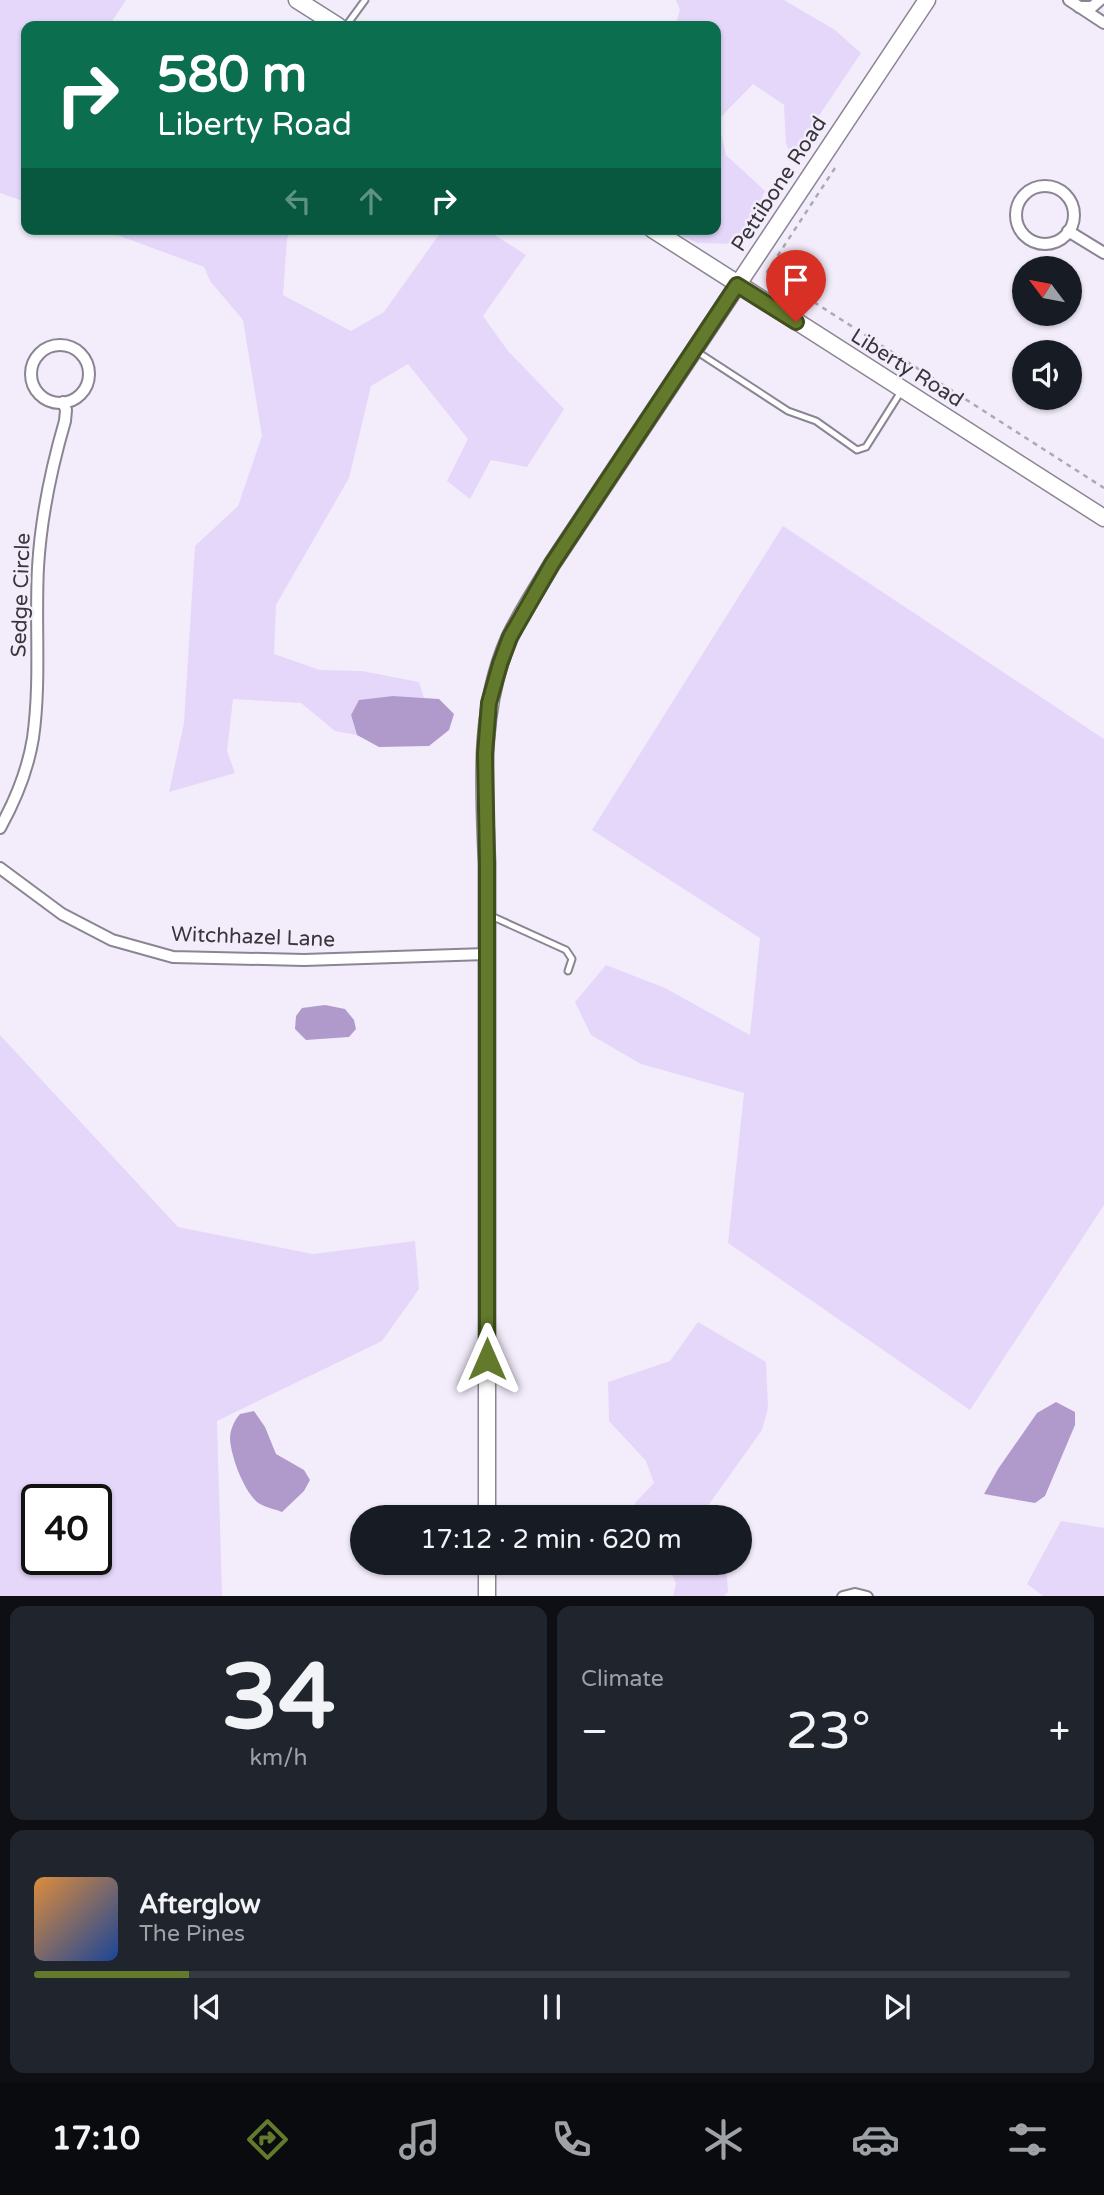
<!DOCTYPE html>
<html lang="en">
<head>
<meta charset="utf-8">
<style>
  body { margin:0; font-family:"Varela Round",sans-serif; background:#20242c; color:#f1f3f6; height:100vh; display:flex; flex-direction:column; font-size:26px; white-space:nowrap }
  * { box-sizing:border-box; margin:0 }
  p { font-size:23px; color:#9ea1a6 }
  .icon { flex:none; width:38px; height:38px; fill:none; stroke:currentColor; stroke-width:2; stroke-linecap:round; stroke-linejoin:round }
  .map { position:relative; height:1596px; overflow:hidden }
  .panel { display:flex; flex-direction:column; gap:10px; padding:10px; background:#0d0f14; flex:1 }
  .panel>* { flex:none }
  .hud { position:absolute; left:21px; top:21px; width:700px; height:214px; border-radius:14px; box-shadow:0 2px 5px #0004; background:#0b6e4f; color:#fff; overflow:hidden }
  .needle { width:46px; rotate:302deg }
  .fabs { position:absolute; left:1012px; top:256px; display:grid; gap:14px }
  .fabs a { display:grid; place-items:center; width:70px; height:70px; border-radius:50%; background:#171b24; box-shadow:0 2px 5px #0004; font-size:35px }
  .speed { position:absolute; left:21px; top:1484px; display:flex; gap:14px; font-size:35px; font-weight:700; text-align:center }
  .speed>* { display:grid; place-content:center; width:91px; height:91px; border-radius:50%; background:#171b24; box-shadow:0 2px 5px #0004; line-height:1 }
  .speed .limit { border:4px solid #111; border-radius:10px; background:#fff; color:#111 }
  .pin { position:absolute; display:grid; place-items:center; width:60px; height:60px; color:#fff; margin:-72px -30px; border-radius:50% 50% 50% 0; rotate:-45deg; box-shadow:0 0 7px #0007 }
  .pin .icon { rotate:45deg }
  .me { position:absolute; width:77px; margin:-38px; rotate:0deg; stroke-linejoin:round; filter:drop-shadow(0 0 5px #0008) }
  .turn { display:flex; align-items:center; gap:24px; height:147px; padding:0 21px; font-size:32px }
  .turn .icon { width:91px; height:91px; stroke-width:2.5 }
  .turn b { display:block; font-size:49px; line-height:60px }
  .lanes { display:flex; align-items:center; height:66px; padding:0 21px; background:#0003; justify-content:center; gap:35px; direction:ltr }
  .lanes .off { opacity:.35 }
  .big { font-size:52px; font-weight:600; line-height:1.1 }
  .panel .tile { flex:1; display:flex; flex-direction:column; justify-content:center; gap:10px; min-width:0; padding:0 24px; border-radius:14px; background:#20242c }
  .panel .dial { align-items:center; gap:0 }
  .dial b { font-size:91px; line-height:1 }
  .song { display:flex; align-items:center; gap:21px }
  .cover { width:84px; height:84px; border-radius:10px; background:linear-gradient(135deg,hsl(30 70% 55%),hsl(220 70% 35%)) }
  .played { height:7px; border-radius:4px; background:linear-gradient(90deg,#637a2c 15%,#363941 15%) }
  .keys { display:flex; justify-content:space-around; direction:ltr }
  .heat { display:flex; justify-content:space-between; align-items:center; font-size:38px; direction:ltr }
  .panel .tiles { flex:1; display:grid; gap:10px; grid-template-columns:1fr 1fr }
  .tile:last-child { grid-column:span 2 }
  .trip { position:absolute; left:350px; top:1505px; width:402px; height:70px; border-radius:35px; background:#171b24; box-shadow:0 2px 5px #0004; font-weight:600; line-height:70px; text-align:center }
  .tab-bar { display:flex; height:112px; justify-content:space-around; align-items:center; background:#090b0e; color:#9ea1a6 }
  .tab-bar .icon { width:49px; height:49px }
  .tab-bar .on { color:#637a2c }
  .tab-bar b { font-size:32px; color:#f1f3f6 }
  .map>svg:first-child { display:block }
</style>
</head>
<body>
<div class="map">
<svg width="1104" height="1597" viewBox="0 0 1104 1597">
  <rect width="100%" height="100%" fill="#f3edfb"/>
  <!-- green -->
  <g fill="#e5d7fa" fill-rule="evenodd">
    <path d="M 0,0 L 126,0 L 109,26 L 26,26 L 26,202 L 0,193 Z"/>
    <path d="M 676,0 L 784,0 L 835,30 L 861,53 L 792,156 L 786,144 L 784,105 L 753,84 L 718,120 L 726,155 L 765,191 L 742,244 L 697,243 L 667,229 L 716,229 L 716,26 L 675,26 L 680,10 Z"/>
    <path d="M 101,229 L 291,229 L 287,239 L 283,295 L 351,331 L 384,312 L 443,229 L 485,229 L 526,255 L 483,316 L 508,351 L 564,409 L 527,467 L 491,460 L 470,499 L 447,481 L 468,439 L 408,364 L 371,386 L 349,478 L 276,605 L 274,654 L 320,670 L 362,671 L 419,682 L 424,698 L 393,696 L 351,716 L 357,735 L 335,731 L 301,703 L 233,699 L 227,751 L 235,773 L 169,792 L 184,723 L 195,546 L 238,506 L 262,436 L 243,320 L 210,281 L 204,267 Z"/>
    <path d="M 783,526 L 1104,739 L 1104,1205 L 970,1410 L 728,1243 L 744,1093 L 641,1064 L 591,1035 L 575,1002 L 606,965 L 665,988 L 750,1035 L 760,938 L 592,830 Z"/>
    <path d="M 0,1035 L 178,1227 L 313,1254 L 415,1241 L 419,1289 L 382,1341 L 217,1421 L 222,1596 L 0,1596 ZM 37,1500 L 96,1500 L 96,1559 L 37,1559 Z"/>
    <path d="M 698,1322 L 766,1362 L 768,1408 L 762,1430 L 705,1510 L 718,1517 L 635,1517 L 635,1503 L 654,1483 L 646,1461 L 609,1421 L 608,1382 L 670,1361 Z"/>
    <path d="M 1061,1521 L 1104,1528 L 1104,1596 L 1043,1596 L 1027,1584 Z"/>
    <path d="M 668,1563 L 726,1563 L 728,1592 L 724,1596 L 673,1596 L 676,1584 Z"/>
  </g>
  <!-- water -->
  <g fill="#af9acb">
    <path d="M 393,696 L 439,699 L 454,714 L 449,730 L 429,746 L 379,747 L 357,735 L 351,715 L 359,700 Z"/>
    <path d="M 325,1005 L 345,1009 L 354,1020 L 356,1029 L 349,1037 L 306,1040 L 295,1029 L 296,1016 L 302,1008 Z"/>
    <path d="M 1056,1402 L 1075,1412 L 1075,1425 L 1045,1496 L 1035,1503 L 984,1494 L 998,1469 L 1037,1413 Z"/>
    <path d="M 254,1411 L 265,1427 L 276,1454 L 304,1470 L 310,1480 L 304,1491 L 282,1512 C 275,1509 267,1508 260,1504 C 245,1495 231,1457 230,1439 C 230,1430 234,1421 240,1414 Z"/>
  </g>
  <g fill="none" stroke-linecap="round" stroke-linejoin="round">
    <!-- lane casing -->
    <g stroke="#8b8593" stroke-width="9">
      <g id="lane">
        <path d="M 346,26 L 365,0"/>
        <path d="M 696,351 L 788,411 L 816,421 L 857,450 L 866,447 L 902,390"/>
        <path d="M 489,915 L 566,950 L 572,959 L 568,971"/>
      </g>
    </g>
    <!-- street casing -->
    <g stroke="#8b8593" stroke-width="14">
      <g id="street">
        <path d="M 1069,0 L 1104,23"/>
        <path d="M 1079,7 L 1092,7 L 1100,0"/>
        <circle cx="1045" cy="215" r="29"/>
        <path d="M 1068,231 L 1104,253"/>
        <circle cx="60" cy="374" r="29"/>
        <path d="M 0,828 C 15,801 28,769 33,738 C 41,681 35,624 38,567 C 41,517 51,469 65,421 L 66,410 L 63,402"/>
        <path d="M 0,868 L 62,914 L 112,940 L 173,957 L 304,960 L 486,954"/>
        <path d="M 843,1597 L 855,1594 L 867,1597"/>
      </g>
    </g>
    <!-- secondary casing -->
    <g stroke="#8b8593" stroke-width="19">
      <g id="secondary">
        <path d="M 297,0 L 338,26"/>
        <path d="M 652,229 L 1104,518"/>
        <path d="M 487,1517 L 487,863 C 484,787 478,710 509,639 C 521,613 538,588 552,564 L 927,0"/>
        <path d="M 487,1563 L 487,1597"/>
      </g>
    </g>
    <!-- path -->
    <path stroke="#ada8b3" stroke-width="2.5" stroke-dasharray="5 5" stroke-linecap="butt" d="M 835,168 L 767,272 L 1104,488"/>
    <!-- lane -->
    <use href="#lane" stroke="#fff" stroke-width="5"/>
    <!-- street -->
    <use href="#street" stroke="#fff" stroke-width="10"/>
    <!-- secondary -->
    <use href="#secondary" stroke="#fff" stroke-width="16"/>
  </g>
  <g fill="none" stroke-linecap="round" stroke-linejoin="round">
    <!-- route casing -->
    <g stroke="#404f1d" stroke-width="18">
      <path id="route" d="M 487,1359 L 487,863 L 485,754 L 489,703 L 500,664 L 510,637 L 552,564 L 737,285 L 796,322"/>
    </g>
    <!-- route -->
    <use href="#route" stroke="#637a2c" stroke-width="12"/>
  </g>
  <g text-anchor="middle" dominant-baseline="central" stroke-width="5" stroke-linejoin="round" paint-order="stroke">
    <!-- street labels -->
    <g font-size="21" fill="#38353b" stroke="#f3edfb">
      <text transform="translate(779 184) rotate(-57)">Pettibone Road</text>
      <text transform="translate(907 368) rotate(32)">Liberty Road</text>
      <text transform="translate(21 595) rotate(-88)">Sedge Circle</text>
      <text transform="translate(253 937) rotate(2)">Witchhazel Lane</text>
    </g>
  </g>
</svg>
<div class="fabs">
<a><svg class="needle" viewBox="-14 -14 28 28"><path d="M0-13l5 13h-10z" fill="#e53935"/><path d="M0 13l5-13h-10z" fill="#9ea1a6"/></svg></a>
<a><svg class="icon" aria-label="sound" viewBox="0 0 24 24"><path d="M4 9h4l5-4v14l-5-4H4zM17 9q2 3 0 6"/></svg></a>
</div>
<div class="speed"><div class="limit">40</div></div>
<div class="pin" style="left:796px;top:322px;background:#d93025"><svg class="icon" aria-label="arrive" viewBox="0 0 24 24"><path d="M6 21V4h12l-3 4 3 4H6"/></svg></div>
<svg class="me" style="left:487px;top:1359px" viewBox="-20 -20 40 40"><path d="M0-17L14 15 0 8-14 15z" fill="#637a2c" stroke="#fff" stroke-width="4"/></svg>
<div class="trip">17:12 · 2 min · 620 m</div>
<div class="hud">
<div class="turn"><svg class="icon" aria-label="right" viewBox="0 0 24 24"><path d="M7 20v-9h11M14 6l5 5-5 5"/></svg><div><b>580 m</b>Liberty Road</div></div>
<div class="lanes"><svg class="icon off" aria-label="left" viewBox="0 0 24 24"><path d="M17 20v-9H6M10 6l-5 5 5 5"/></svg><svg class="icon off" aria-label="ahead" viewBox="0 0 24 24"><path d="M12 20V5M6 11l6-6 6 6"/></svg><svg class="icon" aria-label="right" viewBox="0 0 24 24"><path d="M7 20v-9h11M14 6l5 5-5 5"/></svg></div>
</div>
</div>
<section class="panel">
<div class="tiles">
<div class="tile dial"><b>34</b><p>km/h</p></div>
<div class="tile"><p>Climate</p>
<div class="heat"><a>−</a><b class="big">23°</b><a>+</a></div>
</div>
<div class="tile">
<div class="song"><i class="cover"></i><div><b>Afterglow</b><p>The Pines</p></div></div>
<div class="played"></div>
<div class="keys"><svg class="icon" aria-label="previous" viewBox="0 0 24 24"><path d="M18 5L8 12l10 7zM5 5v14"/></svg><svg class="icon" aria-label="pause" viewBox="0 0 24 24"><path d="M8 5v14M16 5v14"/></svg><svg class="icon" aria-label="next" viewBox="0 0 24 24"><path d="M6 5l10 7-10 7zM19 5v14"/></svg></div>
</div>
</div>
</section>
<nav class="tab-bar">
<b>17:10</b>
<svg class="icon on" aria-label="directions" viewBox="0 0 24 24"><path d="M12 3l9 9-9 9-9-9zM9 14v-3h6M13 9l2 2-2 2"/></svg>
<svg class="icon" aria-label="music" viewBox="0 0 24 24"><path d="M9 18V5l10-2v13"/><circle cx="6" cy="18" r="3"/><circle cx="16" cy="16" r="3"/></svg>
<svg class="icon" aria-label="phone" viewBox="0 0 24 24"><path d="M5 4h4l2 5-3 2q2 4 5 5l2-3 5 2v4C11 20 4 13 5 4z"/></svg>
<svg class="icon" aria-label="climate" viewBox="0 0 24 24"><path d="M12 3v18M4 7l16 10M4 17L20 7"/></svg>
<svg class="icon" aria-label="car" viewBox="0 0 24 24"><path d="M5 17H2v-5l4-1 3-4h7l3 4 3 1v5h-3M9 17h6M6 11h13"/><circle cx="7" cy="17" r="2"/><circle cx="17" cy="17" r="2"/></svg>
<svg class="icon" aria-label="filters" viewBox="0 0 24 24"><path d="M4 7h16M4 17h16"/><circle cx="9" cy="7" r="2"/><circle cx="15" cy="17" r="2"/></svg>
</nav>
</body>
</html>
